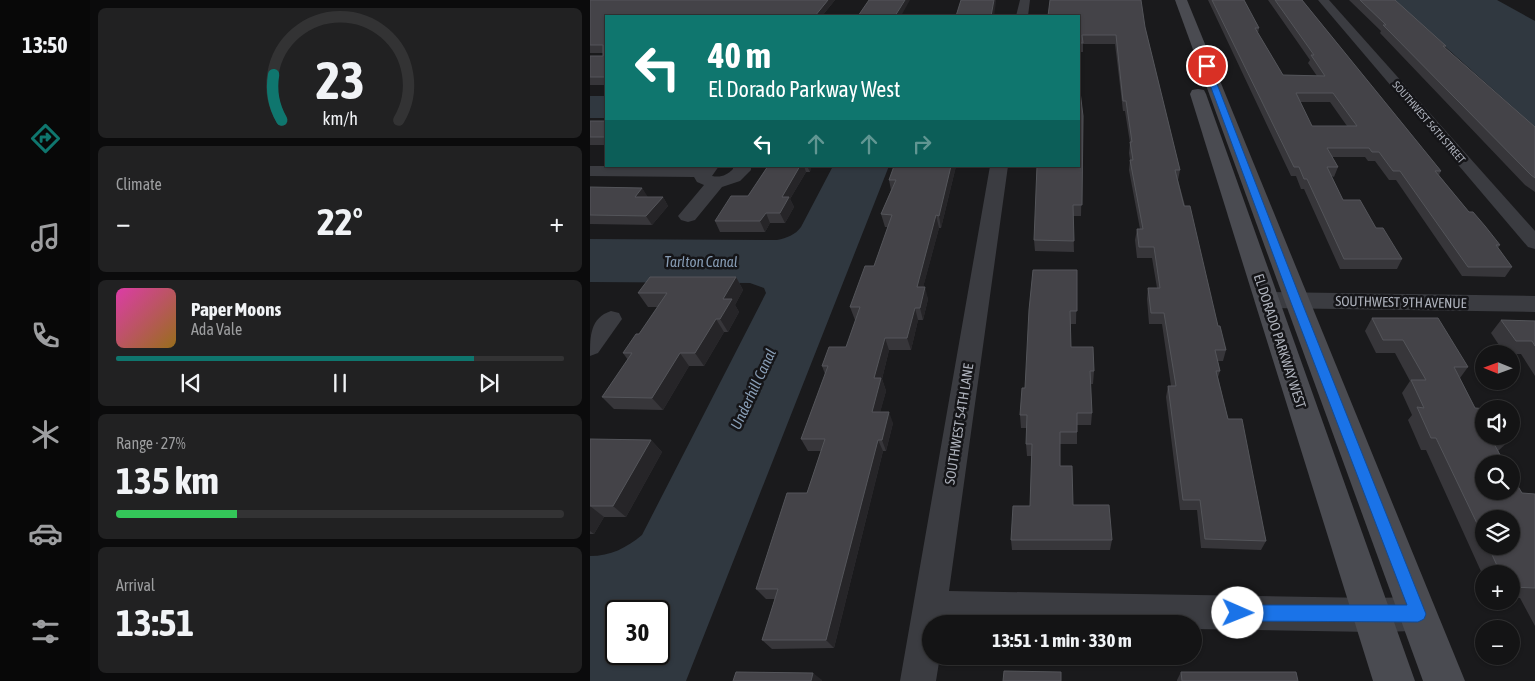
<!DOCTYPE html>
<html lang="en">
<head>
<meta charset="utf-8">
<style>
  body { margin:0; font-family:"Asap Condensed",sans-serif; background:#212122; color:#f1f3f6; height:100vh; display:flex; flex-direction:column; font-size:19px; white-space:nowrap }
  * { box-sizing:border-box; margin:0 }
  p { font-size:16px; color:#9d9ea0 }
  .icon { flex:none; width:28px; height:28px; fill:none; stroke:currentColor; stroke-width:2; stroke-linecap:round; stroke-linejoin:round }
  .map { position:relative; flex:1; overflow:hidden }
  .sheet { display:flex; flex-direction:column; gap:8px; padding:8px; background:#0b0b0c; width:500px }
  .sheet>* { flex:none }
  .top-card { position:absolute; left:15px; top:15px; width:475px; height:152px; border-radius:0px; box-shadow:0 1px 4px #0004,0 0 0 1px #333334; background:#0f766e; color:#fff; overflow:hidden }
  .needle { width:32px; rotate:271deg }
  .controls { position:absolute; left:885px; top:345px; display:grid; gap:10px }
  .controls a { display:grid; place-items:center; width:45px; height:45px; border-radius:50%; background:#141415; box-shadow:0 1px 4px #0004,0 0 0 1px #333334; font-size:25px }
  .speed { position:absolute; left:15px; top:600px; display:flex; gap:10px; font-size:25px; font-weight:700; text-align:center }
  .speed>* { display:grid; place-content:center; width:65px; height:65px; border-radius:50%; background:#141415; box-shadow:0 1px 4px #0004,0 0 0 1px #333334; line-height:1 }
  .speed .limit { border:2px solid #111; border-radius:8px; background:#fff; color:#111 }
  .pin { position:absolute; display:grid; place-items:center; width:42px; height:42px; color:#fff; margin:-21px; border:2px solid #fff; border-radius:50%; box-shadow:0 1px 5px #0007 }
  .me { position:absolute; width:55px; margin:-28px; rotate:91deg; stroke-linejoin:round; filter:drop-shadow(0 0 4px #0008) }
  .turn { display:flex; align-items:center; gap:18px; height:105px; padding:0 20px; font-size:22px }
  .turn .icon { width:65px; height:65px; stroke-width:2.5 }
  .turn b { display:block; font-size:35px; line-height:42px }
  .lanes { display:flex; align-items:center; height:48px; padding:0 20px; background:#0003; justify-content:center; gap:25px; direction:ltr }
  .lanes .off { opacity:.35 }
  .big { font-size:38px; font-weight:700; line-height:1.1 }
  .sheet .tile { flex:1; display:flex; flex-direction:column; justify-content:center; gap:8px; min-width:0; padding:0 18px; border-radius:8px; background:#212122 }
  .sheet .dial { align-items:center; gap:0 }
  .dial svg { height:130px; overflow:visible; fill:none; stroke:#333334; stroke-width:7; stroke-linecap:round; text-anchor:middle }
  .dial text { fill:#f1f3f6; stroke:none }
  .song { display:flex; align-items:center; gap:15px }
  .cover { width:60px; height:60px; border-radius:8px; background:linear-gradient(135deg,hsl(320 70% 55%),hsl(40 70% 35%)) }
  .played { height:5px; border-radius:2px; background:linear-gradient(90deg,#0f766e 80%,#333334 80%) }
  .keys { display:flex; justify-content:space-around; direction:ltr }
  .heat { display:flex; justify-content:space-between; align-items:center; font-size:28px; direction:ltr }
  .charge { height:8px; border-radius:4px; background:linear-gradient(90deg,#34c759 27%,#333334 0) }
  .trip { position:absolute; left:332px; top:615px; width:280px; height:50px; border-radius:25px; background:#141415; box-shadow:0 1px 4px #0004,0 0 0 1px #333334; font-weight:700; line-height:50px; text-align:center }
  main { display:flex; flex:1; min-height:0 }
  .menu { display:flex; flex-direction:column; width:90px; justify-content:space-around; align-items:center; background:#080808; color:#9d9ea0 }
  .menu .icon { width:35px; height:35px }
  .menu .on { color:#0f766e }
  .menu b { font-size:22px; color:#f1f3f6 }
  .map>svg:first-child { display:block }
</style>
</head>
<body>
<main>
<nav class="menu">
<b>13:50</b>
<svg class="icon on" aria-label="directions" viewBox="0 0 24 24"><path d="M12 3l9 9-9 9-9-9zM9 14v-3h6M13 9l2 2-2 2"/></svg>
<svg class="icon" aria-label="music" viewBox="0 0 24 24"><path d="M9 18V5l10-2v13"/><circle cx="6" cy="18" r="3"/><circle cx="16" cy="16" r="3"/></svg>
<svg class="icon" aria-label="phone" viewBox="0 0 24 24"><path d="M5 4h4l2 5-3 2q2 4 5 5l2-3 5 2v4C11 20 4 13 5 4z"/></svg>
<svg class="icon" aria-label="climate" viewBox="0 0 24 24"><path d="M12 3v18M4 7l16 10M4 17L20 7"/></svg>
<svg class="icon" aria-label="car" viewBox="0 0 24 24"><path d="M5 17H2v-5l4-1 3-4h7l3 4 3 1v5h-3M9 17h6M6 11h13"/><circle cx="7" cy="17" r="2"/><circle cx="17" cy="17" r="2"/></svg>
<svg class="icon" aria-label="filters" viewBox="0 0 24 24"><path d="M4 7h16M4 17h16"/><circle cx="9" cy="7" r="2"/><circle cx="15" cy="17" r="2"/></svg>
</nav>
<section class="sheet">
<div class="tile dial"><svg viewBox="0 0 100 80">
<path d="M14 69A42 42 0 1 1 86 69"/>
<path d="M14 69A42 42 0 0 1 9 41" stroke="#0f766e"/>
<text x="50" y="56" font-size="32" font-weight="700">23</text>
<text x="50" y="72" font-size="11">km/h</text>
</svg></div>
<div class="tile"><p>Climate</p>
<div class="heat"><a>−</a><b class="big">22°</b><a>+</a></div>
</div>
<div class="tile">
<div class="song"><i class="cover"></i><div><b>Paper Moons</b><p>Ada Vale</p></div></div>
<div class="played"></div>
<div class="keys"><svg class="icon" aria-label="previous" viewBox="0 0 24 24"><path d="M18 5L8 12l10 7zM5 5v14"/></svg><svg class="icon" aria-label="pause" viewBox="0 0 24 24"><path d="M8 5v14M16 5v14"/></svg><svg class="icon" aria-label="next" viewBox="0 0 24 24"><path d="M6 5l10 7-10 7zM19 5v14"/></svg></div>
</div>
<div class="tile"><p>Range · 27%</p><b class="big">135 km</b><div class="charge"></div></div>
<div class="tile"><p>Arrival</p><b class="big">13:51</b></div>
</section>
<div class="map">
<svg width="945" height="681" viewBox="0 0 945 681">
  <rect width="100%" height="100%" fill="#1a1a1c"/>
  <!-- water -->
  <g fill="#303840" fill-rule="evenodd">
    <path d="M 803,0 L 907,0 L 945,21 L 945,127 Z"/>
    <rect x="0" y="96" width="16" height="22"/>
    <path d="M 243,166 L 299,166 L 96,681 L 0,681 L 0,556 C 21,556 36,548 52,535 L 176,293 L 174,288 L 160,283 L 0,282 L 0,239 L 187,240 C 197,238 205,235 211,227 ZM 26,611 L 69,611 L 69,654 L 26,654 Z"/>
  </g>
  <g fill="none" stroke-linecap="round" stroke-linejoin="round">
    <!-- street -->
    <g fill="#3b3c41" fill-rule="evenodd">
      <path d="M 430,0 L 440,0 L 438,16 L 426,16 Z"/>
      <path d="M 728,0 L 739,0 L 945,231 L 945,249 L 938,247 Z"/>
      <path d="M 0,166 L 129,166 L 122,176 C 131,178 137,175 143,169 L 143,166 L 161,166 L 161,170 L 150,181 L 132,187 L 105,220 L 98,222 L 91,220 L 88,216 L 114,185 L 107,182 L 104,177 L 0,176 Z"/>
      <path d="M 400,166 L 418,166 L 359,591 L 782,598 L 828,597 L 840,602 L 845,614 L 840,626 L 828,631 L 782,632 L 604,629 L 604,624 L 341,624 L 341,656 L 350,656 L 346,681 L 310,681 Z"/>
      <path d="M 677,292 L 945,296 L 945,312 L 677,308 L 669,305 L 666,300 L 669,295 Z"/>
      <path d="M 21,311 L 29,313 L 32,319 L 8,353 L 0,356 C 0,336 0,318 21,311 Z"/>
    </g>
    <!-- secondary -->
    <g fill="#4a4b51" fill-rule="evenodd">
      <path d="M 585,0 L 597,0 L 875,681 L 833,681 Z"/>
      <path d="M 608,89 L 614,90 L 616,94 L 825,681 L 783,681 L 600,94 L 602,90 Z"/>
    </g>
  </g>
  <!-- wall -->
  <g fill="#37363a" fill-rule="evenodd">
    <path d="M 0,0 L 245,0 L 232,16 L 16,16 L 16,85 L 0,85 L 0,56 L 13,56 L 13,53 L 0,53 Z"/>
    <path d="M 618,0 L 654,0 L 669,28 L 668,33 L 693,75 L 727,76 L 718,63 L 720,60 L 678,0 L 712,0 L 851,171 L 849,175 L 879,212 L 910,245 L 908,248 L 922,267 L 915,277 L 872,276 L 806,180 L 799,180 L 785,161 L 778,161 L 775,157 L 742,157 L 748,167 L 744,177 L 741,176 L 753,200 L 786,228 L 812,259 L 807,269 L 750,269 L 714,189 L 711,189 L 706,176 L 701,176 ZM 710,102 L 740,102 L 757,126 L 722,126 Z"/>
    <path d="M 759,0 L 805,0 L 856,46 L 855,48 L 945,127 L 945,192 L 935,185 L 790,33 L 791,31 Z"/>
    <path d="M 489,16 L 555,27 L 590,170 L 588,180 L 628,326 L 636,350 L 633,361 L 628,361 L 630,371 L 628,377 L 638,419 L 676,541 L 671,550 L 611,548 L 607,510 L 590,510 L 576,397 L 578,386 L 581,386 L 572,324 L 559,324 L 557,299 L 558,288 L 567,288 L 562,258 L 547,258 L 545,240 L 547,229 L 550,229 L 539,170 L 540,160 L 539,153 L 540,143 L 535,111 L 533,111 L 525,44 L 493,44 L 493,52 L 489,52 Z"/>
    <path d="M 493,116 L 491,216 L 483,216 L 484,252 L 445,251 L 444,240 Z"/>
    <rect x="0" y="121" width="16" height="24"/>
    <path d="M 178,166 L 221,166 L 220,172 L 216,172 L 200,199 L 204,207 L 195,223 L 180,223 L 175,232 L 130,232 L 125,221 L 158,196 Z"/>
    <path d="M 366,166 L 351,228 L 349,228 L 333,287 L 338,299 L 333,320 L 328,320 L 321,350 L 299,350 L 292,379 L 296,391 L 290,412 L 303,423 L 296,451 L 293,451 L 244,648 L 182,649 L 172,640 L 186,599 L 176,599 L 166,589 L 217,493 L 231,451 L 218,451 L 211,439 L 235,374 L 232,366 L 256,347 L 266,320 L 265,320 L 260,307 L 284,266 L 298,227 L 295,227 L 291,214 L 301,190 L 299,180 Z"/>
    <path d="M 0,187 L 52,188 L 57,197 L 73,197 L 78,206 L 62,225 L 0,224 Z"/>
    <path d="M 487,270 L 486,324 L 481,324 L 481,347 L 504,371 L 503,384 L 500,384 L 502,413 L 501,425 L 487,425 L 487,444 L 470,444 L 470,466 L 483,505 L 522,540 L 520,550 L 422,550 L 421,540 L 440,506 L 442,456 L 437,456 L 436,444 L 437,428 L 431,428 L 430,415 Z"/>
    <path d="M 146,277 L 153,290 L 145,305 L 149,312 L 138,332 L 134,332 L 114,366 L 99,366 L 73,410 L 24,409 L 12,397 L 38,360 L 33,353 L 49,334 L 68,307 L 58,307 L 48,293 Z"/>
    <path d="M 782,318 L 878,367 L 870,378 L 885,408 L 919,441 L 908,451 L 932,493 L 945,494 L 945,626 L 930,598 L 921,598 L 921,574 L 894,574 L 894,578 L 836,450 L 831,450 L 818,420 L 822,415 L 812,393 L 820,381 L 805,353 L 786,353 L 775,331 ZM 894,519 L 921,546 L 894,546 Z"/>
    <path d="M 911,320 L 945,321 L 945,376 L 931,354 L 915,354 L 901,333 Z"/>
    <path d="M 0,439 L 61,440 L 72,452 L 36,517 L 14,517 L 4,534 L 0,534 Z"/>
    <path d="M 591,672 L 708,681 L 587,681 L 587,680 Z"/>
  </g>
  <!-- shaded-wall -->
  <g fill="#262528">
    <path d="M 238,0 L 245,0 L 232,16 L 225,16 Z"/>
    <path d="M 315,0 L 320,0 L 311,16 L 305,16 Z"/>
    <path d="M 404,0 L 406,0 L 406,2 L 404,16 L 401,16 Z"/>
    <path d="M 210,166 L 214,166 L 216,172 L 200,199 L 204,207 L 195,223 L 190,213 L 192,197 Z"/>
    <path d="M 217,166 L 221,166 L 220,172 Z"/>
    <path d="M 361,166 L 366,166 L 351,228 L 349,216 Z"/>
    <path d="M 52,188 L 58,197 L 45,197 Z"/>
    <path d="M 73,197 L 78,206 L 62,225 L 56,216 Z"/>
    <path d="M 176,213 L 180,223 L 175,232 L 170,221 Z"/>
    <path d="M 346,215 L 349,228 L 330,299 L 327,287 Z"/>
    <path d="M 146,277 L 153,290 L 145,305 L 149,312 L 138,332 L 130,319 L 133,299 Z"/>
    <path d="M 335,287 L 338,299 L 333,320 L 330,308 Z"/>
    <path d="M 325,308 L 328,320 L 321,350 L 317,338 Z"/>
    <path d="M 126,319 L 134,332 L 114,366 L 105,353 Z"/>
    <path d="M 295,338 L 299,350 L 292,379 L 296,391 L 287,424 L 282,412 L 284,378 Z"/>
    <path d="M 90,353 L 99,366 L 73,410 L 62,398 Z"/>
    <path d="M 299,412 L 303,423 L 296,451 L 292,440 Z"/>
    <path d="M 61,440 L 72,452 L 36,517 L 23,506 Z"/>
    <path d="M 288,440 L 293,451 L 244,648 L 236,640 Z"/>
    <path d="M 0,506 L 14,517 L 4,534 L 0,531 Z"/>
    <path d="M 223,673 L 232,680 L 232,681 L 221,681 Z"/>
  </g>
  <!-- building -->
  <g fill="#444348" stroke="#54555a" fill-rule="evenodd">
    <path d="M 0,0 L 238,0 L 225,16 L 16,16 L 16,77 L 0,77 L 0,56 L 13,56 L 13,45 L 0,45 Z"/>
    <path d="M 279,0 L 315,0 L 305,16 L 268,16 Z"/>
    <path d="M 371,0 L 404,0 L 401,16 L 366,16 Z"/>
    <path d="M 460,0 L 551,0 L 555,27 L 590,170 L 585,170 L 594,206 L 600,206 L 628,326 L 630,326 L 636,350 L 625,350 L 630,371 L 626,371 L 638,419 L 652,419 L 676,541 L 615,539 L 610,500 L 593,500 L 578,386 L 586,386 L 574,313 L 561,313 L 558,288 L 570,288 L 564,247 L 549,247 L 547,229 L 553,229 L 540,160 L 543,160 L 540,142 L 542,142 L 536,101 L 533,101 L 526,35 L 492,35 L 493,43 L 489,43 L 489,16 L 458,16 Z"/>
    <path d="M 622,0 L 654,0 L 669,28 L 665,28 L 693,75 L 735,76 L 721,55 L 724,55 L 685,0 L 712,0 L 851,171 L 845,171 L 879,212 L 883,212 L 895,226 L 910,245 L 906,245 L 922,267 L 878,267 L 810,171 L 803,171 L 789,152 L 782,152 L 779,148 L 737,148 L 748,167 L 737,167 L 753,200 L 770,200 L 786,228 L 793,228 L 812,259 L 754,259 L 717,179 L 714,179 L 709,167 L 704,167 ZM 706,93 L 743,93 L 767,126 L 722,126 Z"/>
    <path d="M 770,0 L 805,0 L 856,46 L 853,46 L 945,127 L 945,178 L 941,175 L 793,25 L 796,25 Z"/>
    <path d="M 489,83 L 493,116 L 492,205 L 483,205 L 484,241 L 444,240 L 447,166 L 489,166 Z"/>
    <path d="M 0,121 L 16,121 L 16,136 L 15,137 L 0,137 Z"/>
    <path d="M 178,166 L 210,166 L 192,197 L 199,197 L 190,213 L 176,213 L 170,221 L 125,221 L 141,196 L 158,196 Z"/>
    <path d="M 304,166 L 361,166 L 349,216 L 346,215 L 327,287 L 335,287 L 330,308 L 325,308 L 317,338 L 295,338 L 284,378 L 291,378 L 282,412 L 299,412 L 292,440 L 288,440 L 236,640 L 172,640 L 188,589 L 166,589 L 197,493 L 217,493 L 235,439 L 211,439 L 238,366 L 232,366 L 239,347 L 256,347 L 270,307 L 260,307 L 275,266 L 284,266 L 302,215 L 291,214 L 306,180 L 299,180 Z"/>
    <path d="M 0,187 L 52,188 L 45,197 L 73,197 L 56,216 L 0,215 Z"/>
    <path d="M 443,270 L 487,270 L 487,311 L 480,311 L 481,347 L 503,347 L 504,371 L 500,371 L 502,413 L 487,413 L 487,432 L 470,432 L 470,466 L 482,466 L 483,505 L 519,505 L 522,540 L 421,540 L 423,506 L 440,506 L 442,444 L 436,444 L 437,415 L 430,415 L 432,388 L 435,388 L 439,310 Z"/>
    <path d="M 60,277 L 146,277 L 133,299 L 142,299 L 130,319 L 126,319 L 105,353 L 90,353 L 62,398 L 12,397 L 42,353 L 33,353 L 46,334 L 49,334 L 77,293 L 48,293 Z"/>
    <path d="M 782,318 L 848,318 L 878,367 L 864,367 L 885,408 L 898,409 L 894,409 L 894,436 L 916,436 L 919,441 L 902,440 L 915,464 L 894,464 L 894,491 L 921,491 L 921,475 L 932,493 L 945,494 L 945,588 L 921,587 L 921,574 L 911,574 L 898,546 L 921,546 L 921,519 L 894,519 L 894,538 L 846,438 L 841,438 L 827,407 L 834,408 L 821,380 L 836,380 L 813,340 L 793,340 Z"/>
    <path d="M 911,320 L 945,321 L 945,346 L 942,341 L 926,341 Z"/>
    <path d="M 0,439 L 61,440 L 23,506 L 0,506 Z"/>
    <path d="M 414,671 L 471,672 L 471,681 L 413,681 Z"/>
    <path d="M 146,672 L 223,673 L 221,681 L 143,681 Z"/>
    <path d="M 591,672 L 706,672 L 708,681 L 592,681 Z"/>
  </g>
  <!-- route -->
  <path fill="#1a73e8" stroke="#114b97" d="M 617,64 L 620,66 L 711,300 L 836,614 L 834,619 L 828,622 L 648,621 L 642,619 L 639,613 L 642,607 L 648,605 L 817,605 L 700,300 L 613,66 Z"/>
  <g text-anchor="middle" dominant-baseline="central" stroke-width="5" stroke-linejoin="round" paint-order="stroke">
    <!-- far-street labels -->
    <g font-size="11" fill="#adb1bb" stroke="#151518">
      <text transform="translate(839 122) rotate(49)">SOUTHWEST 56TH STREET</text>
    </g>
    <!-- street labels -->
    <g font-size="14" fill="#adb1bb" stroke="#151518">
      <text transform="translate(811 302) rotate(1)">SOUTHWEST 9TH AVENUE</text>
      <text transform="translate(690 341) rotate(72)">EL DORADO PARKWAY WEST</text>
      <text transform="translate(369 424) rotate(-81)">SOUTHWEST 54TH LANE</text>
    </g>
    <!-- water labels -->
    <g font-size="15" font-style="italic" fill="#879cb4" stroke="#151518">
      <text x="111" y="261">Tarlton Canal</text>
      <text transform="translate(163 389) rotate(-65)">Underhill Canal</text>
    </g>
  </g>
</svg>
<div class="controls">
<a><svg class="needle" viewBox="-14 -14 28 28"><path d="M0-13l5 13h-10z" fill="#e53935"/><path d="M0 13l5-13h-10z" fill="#9d9ea0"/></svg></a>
<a><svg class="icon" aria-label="sound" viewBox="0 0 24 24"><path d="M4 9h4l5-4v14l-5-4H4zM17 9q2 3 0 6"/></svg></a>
<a><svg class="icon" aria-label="search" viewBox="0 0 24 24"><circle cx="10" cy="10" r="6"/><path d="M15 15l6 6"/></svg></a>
<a><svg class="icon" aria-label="layers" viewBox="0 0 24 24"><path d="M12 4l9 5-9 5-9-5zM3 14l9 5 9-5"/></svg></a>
<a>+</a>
<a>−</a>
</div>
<div class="speed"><div class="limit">30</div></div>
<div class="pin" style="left:617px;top:66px;background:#d93025"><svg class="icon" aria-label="arrive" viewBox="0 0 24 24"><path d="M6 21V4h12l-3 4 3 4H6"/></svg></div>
<svg class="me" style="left:648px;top:613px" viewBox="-20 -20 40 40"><circle r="19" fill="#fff"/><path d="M0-13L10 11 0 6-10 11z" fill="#1a73e8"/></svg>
<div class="trip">13:51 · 1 min · 330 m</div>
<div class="top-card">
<div class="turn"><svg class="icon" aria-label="left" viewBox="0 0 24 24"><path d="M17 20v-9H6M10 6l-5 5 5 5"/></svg><div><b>40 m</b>El Dorado Parkway West</div></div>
<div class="lanes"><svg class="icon" aria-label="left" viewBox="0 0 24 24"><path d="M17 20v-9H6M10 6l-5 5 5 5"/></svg><svg class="icon off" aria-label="ahead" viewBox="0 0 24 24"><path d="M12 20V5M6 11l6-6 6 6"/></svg><svg class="icon off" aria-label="ahead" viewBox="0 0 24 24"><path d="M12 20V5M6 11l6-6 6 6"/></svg><svg class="icon off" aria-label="right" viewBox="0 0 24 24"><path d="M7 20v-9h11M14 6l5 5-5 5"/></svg></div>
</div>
</div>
</main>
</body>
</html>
